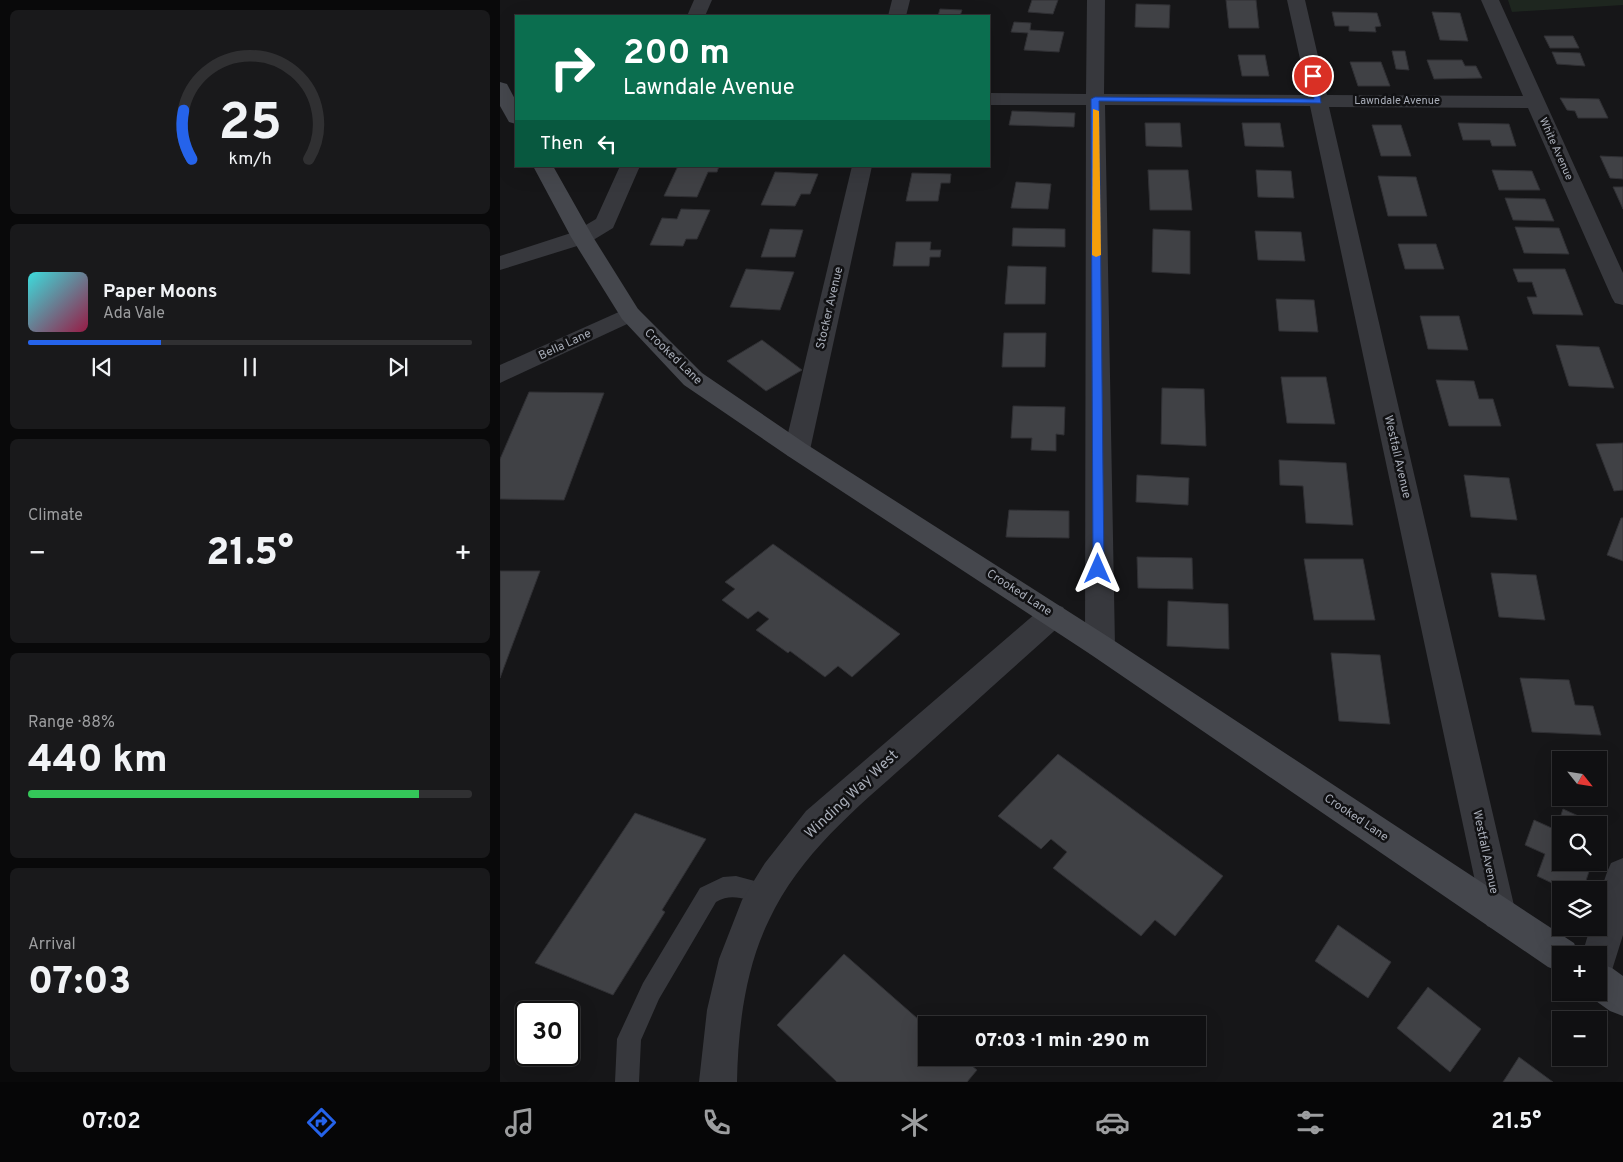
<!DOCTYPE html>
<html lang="en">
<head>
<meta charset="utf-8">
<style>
  body { margin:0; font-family:Overpass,sans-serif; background:#19191b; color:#f1f3f6; height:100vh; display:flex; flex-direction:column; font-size:19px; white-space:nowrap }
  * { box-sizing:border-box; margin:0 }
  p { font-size:16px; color:#9c9d9f }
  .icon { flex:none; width:28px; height:28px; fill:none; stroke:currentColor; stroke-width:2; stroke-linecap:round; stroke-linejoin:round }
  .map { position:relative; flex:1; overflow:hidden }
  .sheet { display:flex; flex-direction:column; gap:10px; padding:10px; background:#09090a; width:500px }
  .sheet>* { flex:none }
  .hud { position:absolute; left:15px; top:15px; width:475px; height:152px; border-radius:0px; box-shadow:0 5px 20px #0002,0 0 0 1px #303032; background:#0b6e4f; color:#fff; overflow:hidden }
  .needle { width:32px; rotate:120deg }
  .buttons { position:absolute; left:1052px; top:751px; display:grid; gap:10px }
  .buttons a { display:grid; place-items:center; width:55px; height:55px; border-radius:0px; background:#101012; box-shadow:0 5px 20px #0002,0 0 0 1px #303032; font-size:25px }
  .speed { position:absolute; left:15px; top:1001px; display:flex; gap:10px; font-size:25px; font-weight:700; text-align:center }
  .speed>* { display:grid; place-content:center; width:65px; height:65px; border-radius:50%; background:#101012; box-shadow:0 5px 20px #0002,0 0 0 1px #303032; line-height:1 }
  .speed .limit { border:2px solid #111; border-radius:8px; background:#fff; color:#111 }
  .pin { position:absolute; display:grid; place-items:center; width:42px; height:42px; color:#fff; margin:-21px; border:2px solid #fff; border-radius:50%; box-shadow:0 1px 5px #0007 }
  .me { position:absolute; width:55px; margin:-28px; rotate:0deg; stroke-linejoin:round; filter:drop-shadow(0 0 4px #0008) }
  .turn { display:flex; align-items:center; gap:18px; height:105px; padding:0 25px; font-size:22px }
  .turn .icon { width:65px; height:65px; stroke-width:2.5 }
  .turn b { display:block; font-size:35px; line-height:42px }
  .then { display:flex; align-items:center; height:48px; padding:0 25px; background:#0003; gap:10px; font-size:19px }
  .big { font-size:38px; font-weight:800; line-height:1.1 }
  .sheet .widget { flex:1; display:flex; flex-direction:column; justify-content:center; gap:8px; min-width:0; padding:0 18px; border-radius:8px; background:#19191b }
  .sheet .dial { align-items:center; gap:0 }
  .dial svg { height:130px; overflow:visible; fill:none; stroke:#303032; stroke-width:7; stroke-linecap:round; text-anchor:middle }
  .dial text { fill:#f1f3f6; stroke:none }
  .song { display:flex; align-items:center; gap:15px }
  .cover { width:60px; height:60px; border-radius:8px; background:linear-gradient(135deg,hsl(180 70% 55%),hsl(340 70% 35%)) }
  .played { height:5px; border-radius:2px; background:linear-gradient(90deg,#2563eb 30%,#303032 30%) }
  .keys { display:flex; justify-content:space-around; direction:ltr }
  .heat { display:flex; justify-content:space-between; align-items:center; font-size:28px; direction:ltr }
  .charge { height:8px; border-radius:4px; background:linear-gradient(90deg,#34c759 88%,#303032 0) }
  .trip { position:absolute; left:418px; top:1016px; width:288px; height:50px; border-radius:0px; background:#101012; box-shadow:0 5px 20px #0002,0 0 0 1px #303032; font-weight:800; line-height:50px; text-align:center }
  .tabs { display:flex; height:80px; justify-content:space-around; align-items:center; background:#060607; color:#9c9d9f }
  .tabs .icon { width:35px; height:35px }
  .tabs .selected { color:#2563eb }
  .tabs b { font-size:22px; color:#f1f3f6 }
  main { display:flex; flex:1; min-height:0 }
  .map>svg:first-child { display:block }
</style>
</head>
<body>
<main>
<section class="sheet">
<div class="widget dial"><svg viewBox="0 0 100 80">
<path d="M14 69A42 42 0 1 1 86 69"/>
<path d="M14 69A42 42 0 0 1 9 39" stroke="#2563eb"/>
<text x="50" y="56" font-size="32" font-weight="700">25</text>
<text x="50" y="72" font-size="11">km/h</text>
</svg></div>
<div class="widget">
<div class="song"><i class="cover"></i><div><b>Paper Moons</b><p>Ada Vale</p></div></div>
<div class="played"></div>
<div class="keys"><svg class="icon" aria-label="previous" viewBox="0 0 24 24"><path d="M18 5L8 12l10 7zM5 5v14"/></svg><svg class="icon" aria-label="pause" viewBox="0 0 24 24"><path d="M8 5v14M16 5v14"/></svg><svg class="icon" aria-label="next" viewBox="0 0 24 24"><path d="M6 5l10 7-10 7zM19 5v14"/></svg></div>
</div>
<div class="widget"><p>Climate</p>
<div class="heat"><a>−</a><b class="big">21.5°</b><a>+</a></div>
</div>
<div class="widget"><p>Range · 88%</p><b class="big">440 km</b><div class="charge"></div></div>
<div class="widget"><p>Arrival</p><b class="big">07:03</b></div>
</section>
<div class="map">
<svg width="1123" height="1082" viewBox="0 0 1123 1082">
  <rect width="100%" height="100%" fill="#161618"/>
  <!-- green -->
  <path fill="#1e261f" d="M 1008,0 L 1123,0 L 1123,5 L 1012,12 Z"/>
  <!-- building -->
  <g fill="#404145" stroke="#303034">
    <path d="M 532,0 L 558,0 L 553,14 L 528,12 Z"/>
    <path d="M 726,0 L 756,0 L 759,28 L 729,28 Z"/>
    <path d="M 636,4 L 670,5 L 669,28 L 635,27 Z"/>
    <path d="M 440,9 L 462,10 L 460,16 L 438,16 Z"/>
    <path d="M 832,12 L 877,13 L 881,26 L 875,27 L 876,32 L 849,31 L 849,26 L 835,26 Z"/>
    <path d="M 932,12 L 960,13 L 968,41 L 940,40 Z"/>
    <path d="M 514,22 L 531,23 L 530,30 L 564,32 L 559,52 L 524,50 L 528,33 L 511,32 Z"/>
    <path d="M 1044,36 L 1073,36 L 1079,48 L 1050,48 Z"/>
    <path d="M 892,51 L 905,51 L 909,70 L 896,69 Z"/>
    <path d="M 1052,52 L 1080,53 L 1085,66 L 1057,64 Z"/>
    <path d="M 738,55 L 765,55 L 769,76 L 742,76 Z"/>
    <path d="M 927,60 L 962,60 L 965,66 L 976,66 L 982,78 L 934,79 Z"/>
    <path d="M 850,62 L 881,62 L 890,86 L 858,86 Z"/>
    <path d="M 1060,98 L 1099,99 L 1108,118 L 1078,118 L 1075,111 L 1067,110 Z"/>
    <path d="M 512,111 L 575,113 L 574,127 L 509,125 Z"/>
    <path d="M 645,123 L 680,123 L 682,147 L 646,146 Z"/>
    <path d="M 742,123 L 780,123 L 784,147 L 745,146 Z"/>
    <path d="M 958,123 L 1009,124 L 1016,146 L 992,146 L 990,140 L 963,140 Z"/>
    <path d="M 872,125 L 901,125 L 911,156 L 881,156 Z"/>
    <path d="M 1100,156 L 1123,157 L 1123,179 L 1110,178 Z"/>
    <path d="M 178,166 L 219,166 L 217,172 L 208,172 L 197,197 L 164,196 Z"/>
    <path d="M 648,170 L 688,170 L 692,210 L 650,210 Z"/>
    <path d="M 756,170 L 791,171 L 794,198 L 758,197 Z"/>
    <path d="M 992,170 L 1032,171 L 1040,190 L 999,190 Z"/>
    <path d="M 275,172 L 318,174 L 310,194 L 301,194 L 295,206 L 261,205 Z"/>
    <path d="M 412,173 L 451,174 L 450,183 L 441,183 L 438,201 L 406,201 Z"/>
    <path d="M 878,176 L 916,177 L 927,216 L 888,216 Z"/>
    <path d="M 516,182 L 551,184 L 548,209 L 511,208 Z"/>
    <path d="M 1113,187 L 1123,187 L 1123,209 Z"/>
    <path d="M 1005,198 L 1045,199 L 1054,221 L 1013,220 Z"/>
    <path d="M 181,209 L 210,210 L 197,239 L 186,239 L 183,246 L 150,245 L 162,218 L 177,219 Z"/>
    <path d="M 1015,227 L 1059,228 L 1069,254 L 1024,253 Z"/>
    <path d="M 513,228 L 565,229 L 565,247 L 512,246 Z"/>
    <path d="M 270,229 L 303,230 L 295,257 L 261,257 Z"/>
    <path d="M 653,229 L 690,231 L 690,274 L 652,272 Z"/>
    <path d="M 755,231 L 801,232 L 805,261 L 758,260 Z"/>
    <path d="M 396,242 L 431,242 L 430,250 L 441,250 L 440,257 L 430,257 L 429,266 L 393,266 Z"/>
    <path d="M 898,244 L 936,244 L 944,269 L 905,269 Z"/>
    <path d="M 508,266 L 546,267 L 545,304 L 505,304 Z"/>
    <path d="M 246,269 L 294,272 L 280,310 L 230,307 Z"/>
    <path d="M 1013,269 L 1065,269 L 1083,315 L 1033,314 L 1027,297 L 1037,297 L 1032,282 L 1018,282 Z"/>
    <path d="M 776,299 L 814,300 L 818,332 L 779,331 Z"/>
    <path d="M 920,316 L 959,316 L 968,350 L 928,349 Z"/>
    <path d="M 504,333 L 546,333 L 545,367 L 502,367 Z"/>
    <path d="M 262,340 L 302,370 L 266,391 L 227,361 Z"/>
    <path d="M 1056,345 L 1099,347 L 1114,388 L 1069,386 Z"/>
    <path d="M 781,377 L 826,377 L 835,424 L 787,423 Z"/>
    <path d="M 936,380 L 974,381 L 979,399 L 993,399 L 1001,426 L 949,426 Z"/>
    <path d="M 662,388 L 704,389 L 706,446 L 661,444 Z"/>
    <path d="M 29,392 L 104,393 L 64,500 L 0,499 L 0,459 Z"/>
    <path d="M 513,406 L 565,407 L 564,435 L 556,434 L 556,451 L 531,450 L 532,438 L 511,438 Z"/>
    <path d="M 1123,443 L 1123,490 L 1114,491 L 1096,444 Z"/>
    <path d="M 779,460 L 846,463 L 853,525 L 806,523 L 803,486 L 780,485 Z"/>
    <path d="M 637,475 L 689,478 L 688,505 L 636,502 Z"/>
    <path d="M 964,475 L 1009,478 L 1017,520 L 971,517 Z"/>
    <path d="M 509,510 L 569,511 L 569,538 L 506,537 Z"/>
    <path d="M 1121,518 L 1123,518 L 1123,561 L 1107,555 Z"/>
    <path d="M 273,544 L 400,634 L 352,677 L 338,666 L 325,677 L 290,651 L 288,653 L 256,630 L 269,619 L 258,611 L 248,619 L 222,600 L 235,589 L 225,582 Z"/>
    <path d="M 637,557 L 692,558 L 693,589 L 638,588 Z"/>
    <path d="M 804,559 L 863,559 L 875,620 L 814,620 Z"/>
    <path d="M 0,571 L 40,571 L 0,678 Z"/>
    <path d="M 991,573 L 1036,575 L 1045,620 L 999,617 Z"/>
    <path d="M 668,601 L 728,604 L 729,649 L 667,646 Z"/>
    <path d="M 831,653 L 880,655 L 890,724 L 839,721 Z"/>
    <path d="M 1020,678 L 1069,680 L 1075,705 L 1093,706 L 1101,735 L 1032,732 Z"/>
    <path d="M 558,754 L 723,876 L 675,936 L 655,920 L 641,936 L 553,868 L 567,852 L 551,839 L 541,849 L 498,816 Z"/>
    <path d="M 1063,809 L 1098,825 L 1061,825 L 1061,862 L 1092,862 L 1083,890 L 1067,890 L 1037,876 L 1045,854 L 1025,845 L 1034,820 L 1056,830 Z"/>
    <path d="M 135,813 L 206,839 L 162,910 L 165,912 L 113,995 L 35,963 Z"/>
    <path d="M 838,925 L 891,962 L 868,998 L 815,961 Z"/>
    <path d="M 344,954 L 426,1026 L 426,1058 L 462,1058 L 477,1070 L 467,1082 L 337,1082 L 277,1025 Z"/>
    <path d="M 928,987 L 981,1029 L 950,1072 L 897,1028 Z"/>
    <path d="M 1019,1057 L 1053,1082 L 1003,1082 Z"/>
  </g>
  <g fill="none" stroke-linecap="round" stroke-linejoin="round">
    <!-- lane -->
    <path fill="#37383d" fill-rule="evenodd" d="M 236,876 L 273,886 L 276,893 L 273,900 C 253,908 238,889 216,902 L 159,999 L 141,1040 L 139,1082 L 115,1082 L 117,1039 L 143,983 L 200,888 L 223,877 Z"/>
    <!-- street -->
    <g fill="#37383d" fill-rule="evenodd">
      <path d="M 194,0 L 212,0 L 205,16 L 187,16 Z"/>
      <path d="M 392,0 L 410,0 L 406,16 L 388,16 Z"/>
      <path d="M 587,0 L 605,0 L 604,94 L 808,95 L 787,0 L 805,0 L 827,95 L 1023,96 L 981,0 L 999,0 L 1123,273 L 1123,305 L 1115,303 L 1112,298 L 1028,108 L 829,107 L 1016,914 L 1011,926 L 999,931 L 987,926 L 982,914 L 810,106 L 605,105 L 615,646 L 610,654 L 600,658 L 590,654 L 585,646 L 586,105 L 489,105 L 489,93 L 586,94 Z"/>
      <path d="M 120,166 L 140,166 L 113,228 L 90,242 L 0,270 L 0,256 L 74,232 L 96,219 Z"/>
      <path d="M 352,166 L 372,166 L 310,450 L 306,456 L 297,459 L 288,456 L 284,450 Z"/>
      <path d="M 130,307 L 138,309 L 142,314 L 138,319 L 0,383 L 0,365 Z"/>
      <path d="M 553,604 L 563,607 L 567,615 L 563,623 C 513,668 464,712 414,757 C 359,806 301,852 269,920 C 245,969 238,1028 237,1082 L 199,1082 L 207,1010 L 219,959 L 242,900 L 265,863 L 306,811 L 543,607 Z"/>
      <path d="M 1123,858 L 1123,935 L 1112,970 L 1099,975 L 1099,955 L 1082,955 L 1090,928 L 1099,928 C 1099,902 1100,887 1111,863 Z"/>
    </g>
    <!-- secondary -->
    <g fill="#45474d" fill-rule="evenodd">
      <path d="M 0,82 L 7,84 L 16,101 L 16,124 L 9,122 L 0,106 Z"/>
      <path d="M 33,166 L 53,166 L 93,237 L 138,309 L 202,373 L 306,444 L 610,638 L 1074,943 L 1079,955 L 1061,955 L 1061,972 L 1048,967 L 590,654 L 288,456 L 184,385 L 122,319 L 71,237 Z"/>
      <path d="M 1099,963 L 1112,968 L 1123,976 L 1123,1016 L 1110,1011 L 1086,994 L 1099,992 Z"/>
    </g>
  </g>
  <!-- route -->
  <path fill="#2563eb" stroke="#184099" d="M 811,74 L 817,76 L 821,103 L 599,101 L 604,569 L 602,572 L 594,572 L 593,569 L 591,99 L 595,97 L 814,99 Z"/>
  <!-- slow -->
  <path fill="#f59e0b" d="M 593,109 L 599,111 L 601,255 L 596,257 L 592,255 Z"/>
  <g text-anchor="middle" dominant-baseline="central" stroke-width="5" stroke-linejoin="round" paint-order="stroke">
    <!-- far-street labels -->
    <g font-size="11" fill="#a8adb8" stroke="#111113">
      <text x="897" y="101">Lawndale Avenue</text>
      <text transform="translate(1056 149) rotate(66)">White Avenue</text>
    </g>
    <!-- street labels -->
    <g font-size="12" fill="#a8adb8" stroke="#111113">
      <text transform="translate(330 308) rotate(-77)">Stocker Avenue</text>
      <text transform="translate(65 345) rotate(-25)">Bella Lane</text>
      <text transform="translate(173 357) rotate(44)">Crooked Lane</text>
      <text transform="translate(897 457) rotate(77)">Westfall Avenue</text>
      <text transform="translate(519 593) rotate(33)">Crooked Lane</text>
      <text transform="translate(856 818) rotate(34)">Crooked Lane</text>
      <text transform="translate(985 852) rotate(78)">Westfall Avenue</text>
    </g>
    <!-- near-street labels -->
    <g font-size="15" fill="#a8adb8" stroke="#111113">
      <text transform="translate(352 795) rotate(-43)">Winding Way West</text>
    </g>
  </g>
</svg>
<div class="buttons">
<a><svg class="needle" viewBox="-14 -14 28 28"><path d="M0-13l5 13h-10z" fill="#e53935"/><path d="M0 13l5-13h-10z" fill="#9c9d9f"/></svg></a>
<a><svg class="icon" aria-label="search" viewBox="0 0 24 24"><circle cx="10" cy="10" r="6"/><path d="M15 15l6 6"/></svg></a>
<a><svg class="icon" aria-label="layers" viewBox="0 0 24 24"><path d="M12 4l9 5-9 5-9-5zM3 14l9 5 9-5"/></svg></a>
<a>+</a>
<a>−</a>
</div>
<div class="speed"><div class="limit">30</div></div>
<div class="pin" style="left:813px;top:76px;background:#d93025"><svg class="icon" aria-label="arrive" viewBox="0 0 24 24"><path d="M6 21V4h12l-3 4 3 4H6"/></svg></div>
<svg class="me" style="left:598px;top:569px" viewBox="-20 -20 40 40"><path d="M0-17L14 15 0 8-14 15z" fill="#2563eb" stroke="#fff" stroke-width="4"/></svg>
<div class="trip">07:03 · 1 min · 290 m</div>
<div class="hud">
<div class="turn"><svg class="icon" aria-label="right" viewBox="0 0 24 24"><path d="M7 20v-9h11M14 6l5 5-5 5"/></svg><div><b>200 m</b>Lawndale Avenue</div></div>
<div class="then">Then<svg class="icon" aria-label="left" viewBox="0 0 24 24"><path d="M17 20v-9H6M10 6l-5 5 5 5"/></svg></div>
</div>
</div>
</main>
<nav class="tabs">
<b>07:02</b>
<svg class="icon selected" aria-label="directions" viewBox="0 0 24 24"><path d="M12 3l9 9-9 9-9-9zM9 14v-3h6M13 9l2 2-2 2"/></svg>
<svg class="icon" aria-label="music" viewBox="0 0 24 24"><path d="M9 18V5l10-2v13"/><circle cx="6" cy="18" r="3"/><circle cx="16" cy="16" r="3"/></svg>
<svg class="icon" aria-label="phone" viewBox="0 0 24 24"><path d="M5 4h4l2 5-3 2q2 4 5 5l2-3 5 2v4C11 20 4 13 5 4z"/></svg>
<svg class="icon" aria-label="climate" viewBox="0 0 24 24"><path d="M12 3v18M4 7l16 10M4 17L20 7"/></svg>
<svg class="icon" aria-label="car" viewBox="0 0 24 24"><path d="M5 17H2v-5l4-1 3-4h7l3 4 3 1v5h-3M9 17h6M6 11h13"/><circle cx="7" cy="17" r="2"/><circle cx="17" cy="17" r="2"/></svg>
<svg class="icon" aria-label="filters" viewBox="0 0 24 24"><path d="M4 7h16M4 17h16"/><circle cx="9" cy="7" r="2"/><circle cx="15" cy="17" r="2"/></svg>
<b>21.5°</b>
</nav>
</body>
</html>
